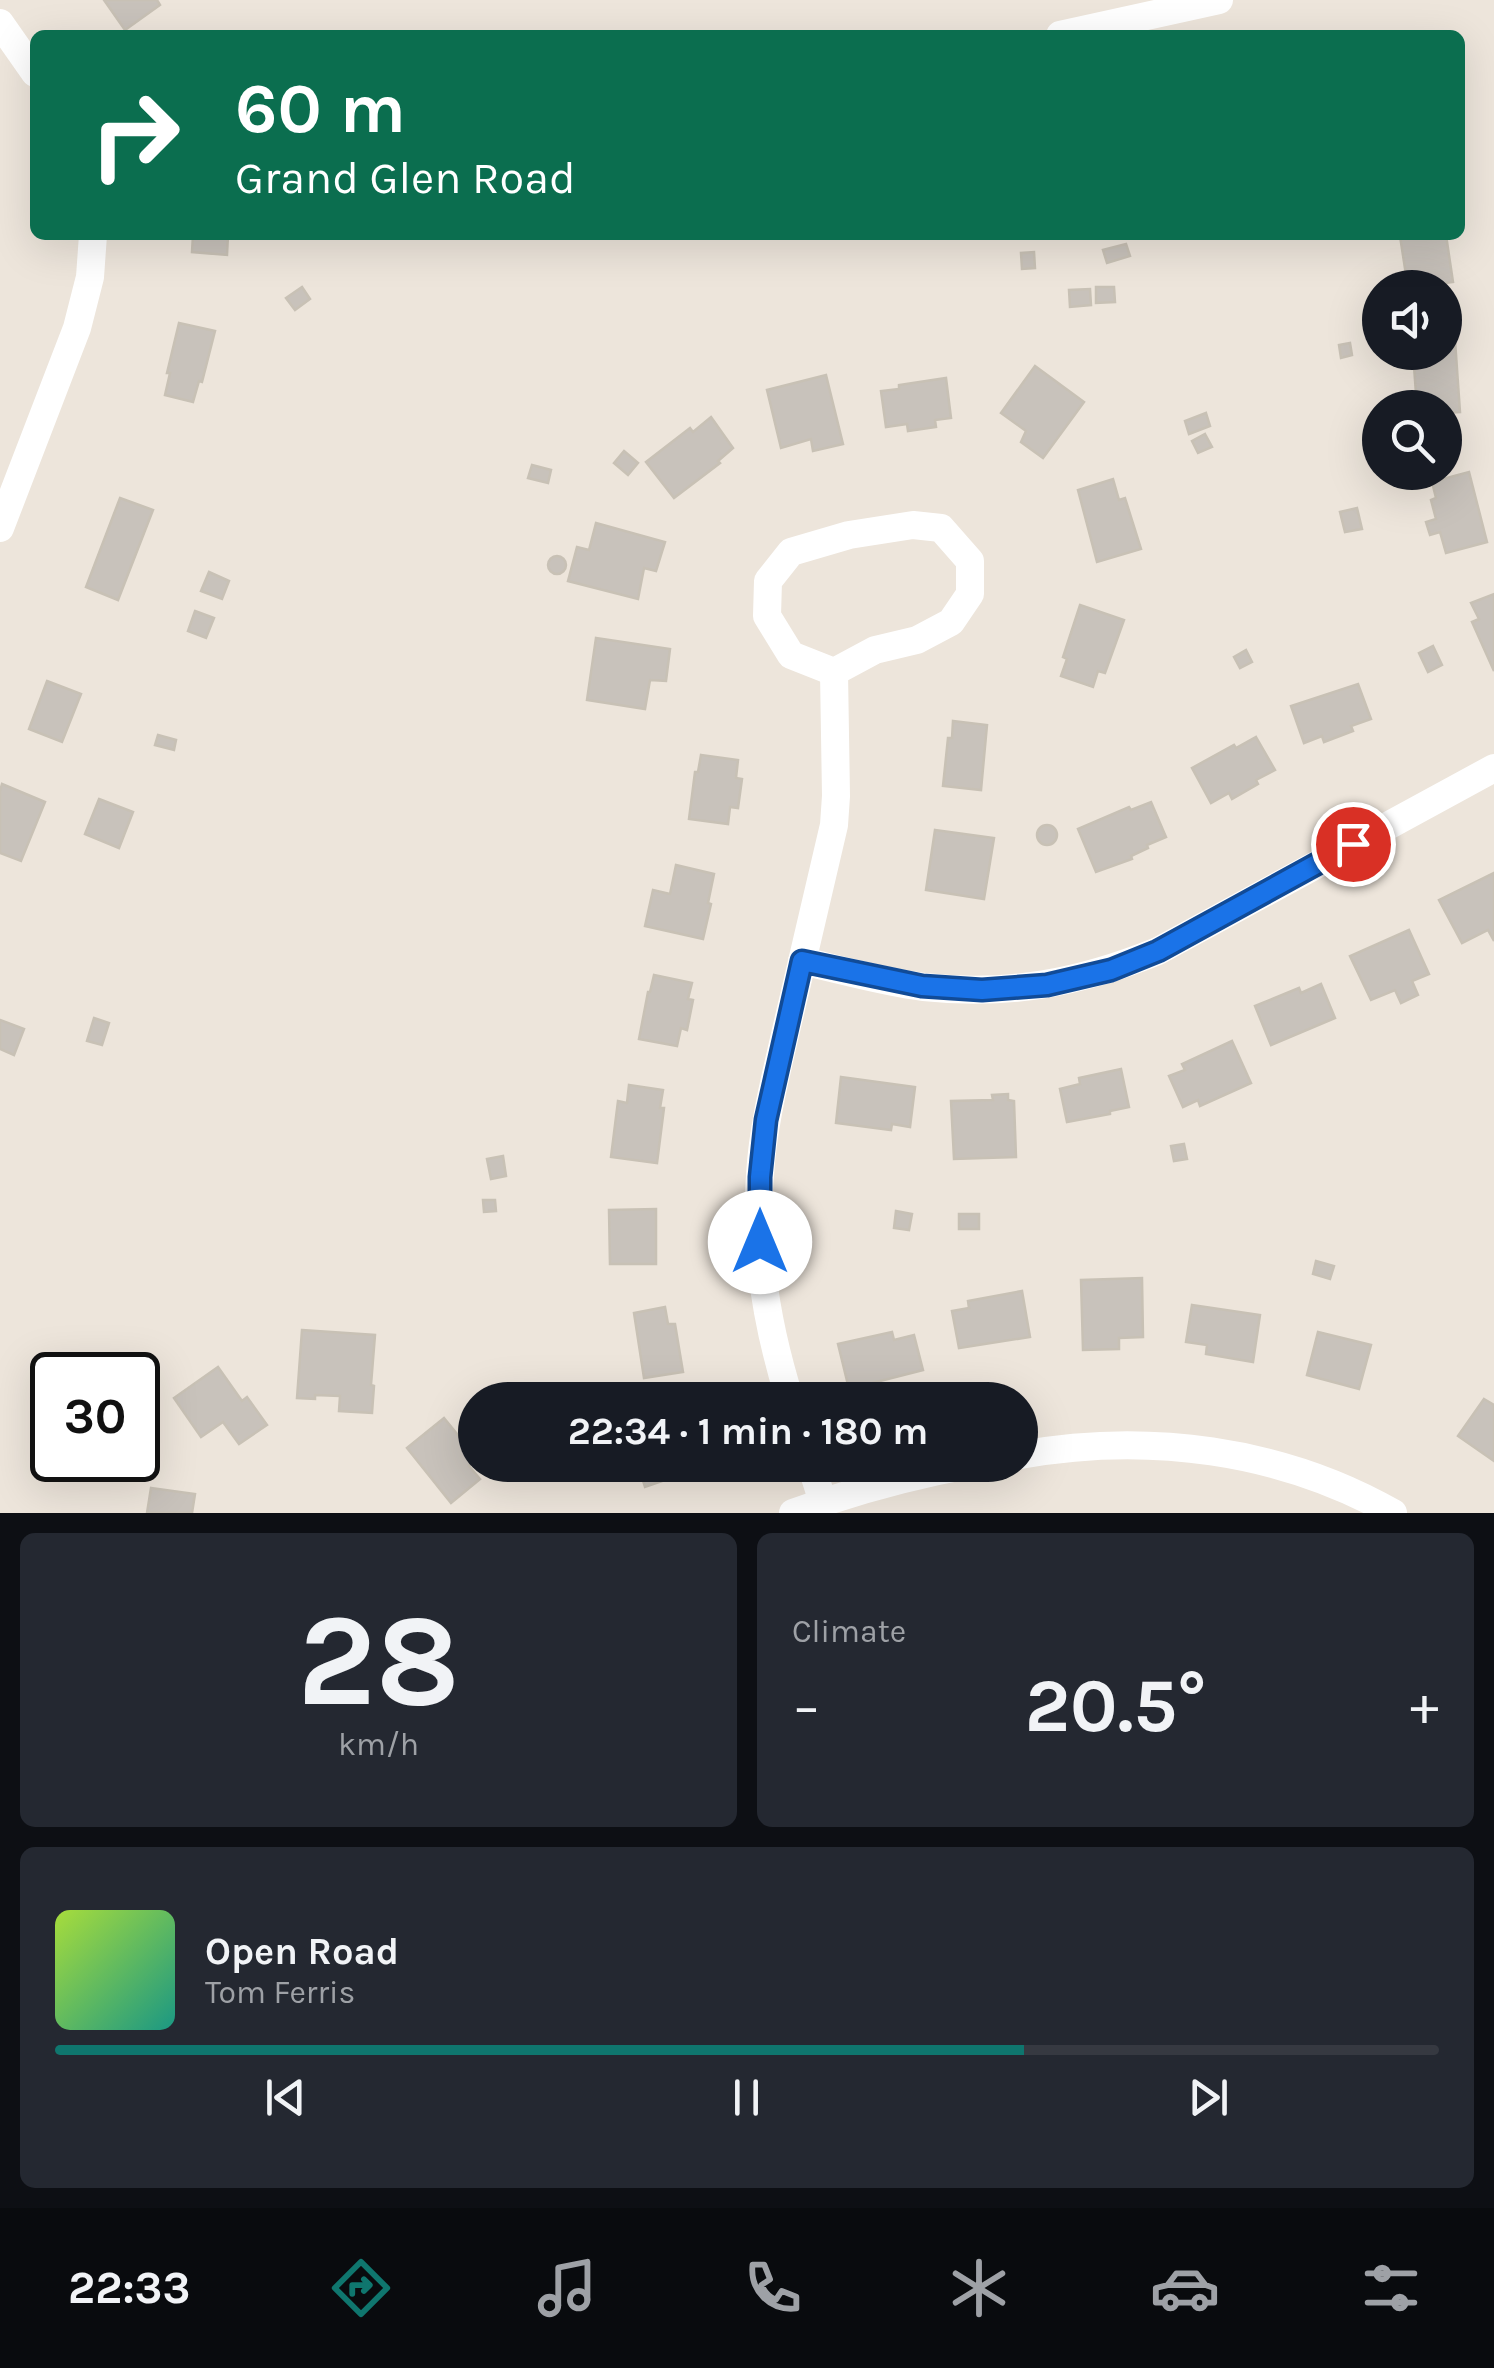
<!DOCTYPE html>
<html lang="en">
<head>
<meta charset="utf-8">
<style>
  body { margin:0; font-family:Karla,sans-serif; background:#242831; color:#f1f3f6; height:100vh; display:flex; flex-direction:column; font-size:38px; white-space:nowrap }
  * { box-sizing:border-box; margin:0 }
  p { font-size:32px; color:#9ea1a6 }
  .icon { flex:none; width:55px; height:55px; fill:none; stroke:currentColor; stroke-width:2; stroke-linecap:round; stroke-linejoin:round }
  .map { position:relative; height:1513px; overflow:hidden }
  .side { display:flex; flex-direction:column; gap:20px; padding:20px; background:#0d0f14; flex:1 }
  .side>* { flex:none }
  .guide { position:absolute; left:30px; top:30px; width:1435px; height:210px; border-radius:15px; box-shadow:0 10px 40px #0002; background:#0b6e4f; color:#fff; overflow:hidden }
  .tools { position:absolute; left:1362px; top:270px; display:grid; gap:20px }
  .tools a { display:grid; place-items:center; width:100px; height:100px; border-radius:50%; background:#171b24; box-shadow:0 10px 40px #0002; font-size:50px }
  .speed { position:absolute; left:30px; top:1352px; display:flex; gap:20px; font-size:50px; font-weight:700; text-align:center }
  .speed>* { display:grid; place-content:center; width:130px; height:130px; border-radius:50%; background:#171b24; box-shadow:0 10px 40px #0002; line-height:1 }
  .speed .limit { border:5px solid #111; border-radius:15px; background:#fff; color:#111 }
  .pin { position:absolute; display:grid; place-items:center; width:85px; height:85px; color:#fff; margin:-42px; border:5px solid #fff; border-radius:50%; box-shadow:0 2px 10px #0007 }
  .me { position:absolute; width:110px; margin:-55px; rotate:0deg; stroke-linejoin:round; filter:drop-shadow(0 0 8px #0008) }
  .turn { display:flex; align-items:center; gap:35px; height:210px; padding:0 40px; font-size:45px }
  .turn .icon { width:130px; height:130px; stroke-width:2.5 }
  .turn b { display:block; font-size:70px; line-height:85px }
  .big { font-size:75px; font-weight:700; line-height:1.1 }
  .side .widget { flex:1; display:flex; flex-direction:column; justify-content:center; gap:15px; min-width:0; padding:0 35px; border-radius:15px; background:#242831 }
  .side .dial { align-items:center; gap:0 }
  .dial b { font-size:130px; line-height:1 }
  .song { display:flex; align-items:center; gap:30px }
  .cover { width:120px; height:120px; border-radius:15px; background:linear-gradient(135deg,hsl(80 70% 55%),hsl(170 70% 35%)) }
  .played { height:10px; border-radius:5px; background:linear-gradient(90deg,#0f766e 70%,#363941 70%) }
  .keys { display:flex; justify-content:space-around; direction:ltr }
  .heat { display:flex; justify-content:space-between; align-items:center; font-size:55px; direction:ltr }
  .side .tiles { flex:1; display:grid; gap:20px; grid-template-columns:1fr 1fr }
  .widget:last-child { grid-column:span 2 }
  .trip { position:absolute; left:458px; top:1382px; width:580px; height:100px; border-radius:50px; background:#171b24; box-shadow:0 10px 40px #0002; font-weight:700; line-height:100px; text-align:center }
  .tabs { display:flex; height:160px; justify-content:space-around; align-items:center; background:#090b0e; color:#9ea1a6 }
  .tabs .icon { width:70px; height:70px }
  .tabs .active { color:#0f766e }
  .tabs b { font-size:45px; color:#f1f3f6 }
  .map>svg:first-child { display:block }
</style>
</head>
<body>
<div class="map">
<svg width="1494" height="1513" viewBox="0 0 1494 1513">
  <rect width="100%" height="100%" fill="#ede5db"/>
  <!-- building -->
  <g fill="#c8c2bb" stroke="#c8c1b5" stroke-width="2.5">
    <path d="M 104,0 L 157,0 L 160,5 L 125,30 Z"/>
    <path d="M 193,235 L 228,235 L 227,255 L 192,252 Z"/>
    <path d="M 1446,235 L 1453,282 L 1408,288 L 1400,236 Z"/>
    <path d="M 1126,244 L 1130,256 L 1107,263 L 1103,250 Z"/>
    <path d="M 1034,252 L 1035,268 L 1022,269 L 1021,253 Z"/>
    <path d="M 302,287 L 310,299 L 295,310 L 286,298 Z"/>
    <path d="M 1096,287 L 1114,287 L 1115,302 L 1096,303 Z"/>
    <path d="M 1090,289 L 1091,305 L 1070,307 L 1069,290 Z"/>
    <path d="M 179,323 L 215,331 L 202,382 L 199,381 L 193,402 L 165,395 L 170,373 L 167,373 Z"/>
    <path d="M 1455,340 L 1460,412 L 1445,413 L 1445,408 L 1417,408 L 1413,352 L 1445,352 L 1445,341 Z"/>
    <path d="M 1350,343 L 1352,355 L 1341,358 L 1339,345 Z"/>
    <path d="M 1035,366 L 1084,402 L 1043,458 L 1021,442 L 1026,431 L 1001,413 Z"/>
    <path d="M 826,375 L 843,444 L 813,451 L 811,439 L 781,448 L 767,390 Z"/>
    <path d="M 946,378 L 951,418 L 935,420 L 936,427 L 908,431 L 907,424 L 886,427 L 881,391 L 899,389 L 899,385 Z"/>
    <path d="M 1206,413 L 1210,426 L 1189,434 L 1185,421 Z"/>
    <path d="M 711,417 L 733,448 L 718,461 L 720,463 L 674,498 L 646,462 L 690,428 L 693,432 Z"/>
    <path d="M 1205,434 L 1212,447 L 1198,453 L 1192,441 Z"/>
    <path d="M 624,451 L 638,463 L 628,475 L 614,463 Z"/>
    <path d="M 532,465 L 551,470 L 548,483 L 528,478 Z"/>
    <path d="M 1469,472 L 1487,542 L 1446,553 L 1440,532 L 1430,535 L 1426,522 L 1436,519 L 1431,500 L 1436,498 L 1432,482 Z"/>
    <path d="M 1113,479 L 1119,500 L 1125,498 L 1141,549 L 1097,562 L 1078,490 Z"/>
    <path d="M 120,498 L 153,510 L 118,600 L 86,587 Z"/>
    <path d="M 1357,508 L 1362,529 L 1345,532 L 1340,512 Z"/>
    <path d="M 596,523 L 665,542 L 656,571 L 644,568 L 638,599 L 568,581 L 577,547 L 589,550 Z"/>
    <circle cx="557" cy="565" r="9"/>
    <path d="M 209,572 L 229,581 L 222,599 L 201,591 Z"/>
    <path d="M 1494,594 L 1494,671 L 1472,622 L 1479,619 L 1471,603 Z"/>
    <path d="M 1080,605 L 1124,620 L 1105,673 L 1098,671 L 1093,687 L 1061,676 L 1067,659 L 1063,657 Z"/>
    <path d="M 195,611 L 214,618 L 206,638 L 188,631 Z"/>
    <path d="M 596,638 L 670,649 L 666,681 L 650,680 L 645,709 L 587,700 Z"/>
    <path d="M 1433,646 L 1442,665 L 1428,672 L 1419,653 Z"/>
    <path d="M 1246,650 L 1252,662 L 1240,668 L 1234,657 Z"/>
    <path d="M 47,681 L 81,694 L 62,742 L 29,729 Z"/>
    <path d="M 1358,684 L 1371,719 L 1351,726 L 1353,731 L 1324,742 L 1322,736 L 1304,743 L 1291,706 Z"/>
    <path d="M 953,721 L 987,725 L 981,790 L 943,786 L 948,738 L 952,738 Z"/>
    <path d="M 158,735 L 176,740 L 174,750 L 155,745 Z"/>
    <path d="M 1256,737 L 1275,770 L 1256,780 L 1258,784 L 1232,799 L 1229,793 L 1211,803 L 1192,768 L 1234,745 L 1236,748 Z"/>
    <path d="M 701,755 L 738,760 L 736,778 L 742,779 L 738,808 L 730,807 L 728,824 L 689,819 L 695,772 L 698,772 Z"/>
    <path d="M 2,784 L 45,802 L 21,861 L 0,853 L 0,791 Z"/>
    <path d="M 99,799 L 133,812 L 119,848 L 85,834 Z"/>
    <path d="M 1151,802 L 1166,837 L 1147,845 L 1148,848 L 1131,856 L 1132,859 L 1096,872 L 1078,829 L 1129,807 L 1131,810 Z"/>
    <circle cx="1047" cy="835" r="10"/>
    <path d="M 935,830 L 994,838 L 984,899 L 926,890 Z"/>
    <path d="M 676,865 L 714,874 L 708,903 L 711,904 L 703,939 L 645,926 L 653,890 L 670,894 Z"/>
    <path d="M 1494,873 L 1494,941 L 1488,930 L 1462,943 L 1439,900 Z"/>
    <path d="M 1409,930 L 1429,974 L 1412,981 L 1418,995 L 1401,1003 L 1395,990 L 1371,1000 L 1350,956 Z"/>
    <path d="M 654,975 L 692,983 L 688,999 L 693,1000 L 687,1030 L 681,1028 L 677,1046 L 639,1039 L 648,992 L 650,992 Z"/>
    <path d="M 1321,984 L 1335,1018 L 1271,1045 L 1255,1006 L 1299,988 L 1301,993 Z"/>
    <path d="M 94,1018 L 109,1023 L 102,1045 L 87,1041 Z"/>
    <path d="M 0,1020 L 24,1029 L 14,1055 L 0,1049 Z"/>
    <path d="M 1232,1041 L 1251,1083 L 1200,1106 L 1198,1100 L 1183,1107 L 1169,1076 L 1185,1070 L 1182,1064 Z"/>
    <path d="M 1121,1069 L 1129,1107 L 1110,1111 L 1110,1114 L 1067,1122 L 1060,1089 L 1080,1084 L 1079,1078 Z"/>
    <path d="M 841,1077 L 915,1087 L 910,1127 L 892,1124 L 891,1130 L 836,1123 Z"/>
    <path d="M 629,1085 L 663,1090 L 660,1108 L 664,1108 L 657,1163 L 611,1157 L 618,1101 L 627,1103 Z"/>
    <path d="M 1008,1094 L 1008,1100 L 1014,1101 L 1016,1157 L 954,1159 L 951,1101 L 993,1100 L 992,1095 Z"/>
    <path d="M 1184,1144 L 1187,1159 L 1174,1161 L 1171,1146 Z"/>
    <path d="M 503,1156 L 506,1176 L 491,1179 L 487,1159 Z"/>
    <path d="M 483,1200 L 495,1200 L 496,1211 L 484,1212 Z"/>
    <path d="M 656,1209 L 656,1264 L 610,1264 L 609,1210 Z"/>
    <path d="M 896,1211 L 912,1214 L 909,1230 L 894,1228 Z"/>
    <rect x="959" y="1214" width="20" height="15"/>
    <path d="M 1316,1261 L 1334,1266 L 1330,1279 L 1313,1274 Z"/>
    <path d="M 1142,1278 L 1143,1337 L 1119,1338 L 1119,1349 L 1083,1350 L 1081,1280 Z"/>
    <path d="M 1022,1291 L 1030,1337 L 959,1348 L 952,1311 L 969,1308 L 968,1301 Z"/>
    <path d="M 1192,1305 L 1260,1315 L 1253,1362 L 1206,1354 L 1207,1345 L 1186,1342 Z"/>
    <path d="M 665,1307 L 668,1324 L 675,1324 L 683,1372 L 644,1378 L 634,1313 Z"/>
    <path d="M 302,1330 L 375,1335 L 371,1385 L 374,1386 L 372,1413 L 339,1411 L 340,1396 L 315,1395 L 315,1399 L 297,1398 Z"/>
    <path d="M 892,1332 L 894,1340 L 914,1335 L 923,1370 L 849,1389 L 838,1344 Z"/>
    <path d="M 1318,1332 L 1371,1345 L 1359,1389 L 1307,1375 Z"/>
    <path d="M 218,1367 L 242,1401 L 247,1397 L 267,1425 L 239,1444 L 223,1422 L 201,1437 L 174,1398 Z"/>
    <path d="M 1484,1399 L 1494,1405 L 1494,1461 L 1458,1436 Z"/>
    <path d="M 444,1418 L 475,1456 L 475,1461 L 469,1466 L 480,1479 L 451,1503 L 407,1448 Z"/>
    <path d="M 638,1465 L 702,1465 L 703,1467 L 645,1487 Z"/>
    <path d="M 151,1488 L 195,1494 L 192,1513 L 147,1513 Z"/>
  </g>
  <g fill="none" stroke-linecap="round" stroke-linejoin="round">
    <!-- street -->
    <g stroke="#fff" stroke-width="28">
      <path d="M 0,23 L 35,73"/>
      <path d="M 1060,35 L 1219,0"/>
      <path d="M 913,525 L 941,528 L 970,561 L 970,594 L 951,622 L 917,640 L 875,650 L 834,672 L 791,655 L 767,616 L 768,581 L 791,552 L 849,535 Z"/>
      <path d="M 0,528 L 77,328 L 90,277 L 93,235"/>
      <path d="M 802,961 C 842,970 883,982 924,987 C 1009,996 1079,983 1158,951 L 1494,768"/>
      <path d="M 790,1400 C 767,1327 754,1252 760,1175 C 763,1124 776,1075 787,1026 C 803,959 818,892 834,825 L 836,796 L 834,672"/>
      <path d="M 1020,1455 C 1146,1432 1281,1449 1393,1513"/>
      <path d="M 811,1465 L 823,1502"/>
      <path d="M 793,1513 C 851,1492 908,1476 968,1465"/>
    </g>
  </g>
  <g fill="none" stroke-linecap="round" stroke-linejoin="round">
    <!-- route casing -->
    <g stroke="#114b97" stroke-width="25">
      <path id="route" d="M 760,1242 L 760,1177 L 766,1120 L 802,961 L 922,986 L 982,990 L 1047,985 L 1111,970 L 1158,951 L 1353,844"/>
    </g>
    <!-- route -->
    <use href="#route" stroke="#1a73e8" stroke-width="18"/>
  </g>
</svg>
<div class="tools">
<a><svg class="icon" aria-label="sound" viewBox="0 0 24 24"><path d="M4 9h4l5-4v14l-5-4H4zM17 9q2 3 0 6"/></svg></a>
<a><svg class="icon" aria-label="search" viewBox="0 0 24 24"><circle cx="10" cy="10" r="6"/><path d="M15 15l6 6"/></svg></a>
</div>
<div class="speed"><div class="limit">30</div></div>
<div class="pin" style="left:1353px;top:844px;background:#d93025"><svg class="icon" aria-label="arrive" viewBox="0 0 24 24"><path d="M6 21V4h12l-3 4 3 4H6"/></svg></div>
<svg class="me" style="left:760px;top:1242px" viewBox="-20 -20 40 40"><circle r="19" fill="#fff"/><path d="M0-13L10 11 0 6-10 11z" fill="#1a73e8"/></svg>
<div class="trip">22:34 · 1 min · 180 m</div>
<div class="guide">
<div class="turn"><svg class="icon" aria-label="right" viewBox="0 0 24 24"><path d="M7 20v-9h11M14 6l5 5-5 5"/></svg><div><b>60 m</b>Grand Glen Road</div></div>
</div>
</div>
<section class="side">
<div class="tiles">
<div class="widget dial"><b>28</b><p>km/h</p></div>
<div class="widget"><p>Climate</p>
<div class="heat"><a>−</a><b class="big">20.5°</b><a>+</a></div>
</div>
<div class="widget">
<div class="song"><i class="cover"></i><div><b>Open Road</b><p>Tom Ferris</p></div></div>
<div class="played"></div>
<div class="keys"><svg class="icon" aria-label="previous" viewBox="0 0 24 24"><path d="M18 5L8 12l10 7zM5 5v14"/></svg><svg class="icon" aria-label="pause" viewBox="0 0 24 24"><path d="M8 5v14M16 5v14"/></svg><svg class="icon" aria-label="next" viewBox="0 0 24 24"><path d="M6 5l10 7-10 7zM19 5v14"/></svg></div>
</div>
</div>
</section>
<nav class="tabs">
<b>22:33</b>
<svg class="icon active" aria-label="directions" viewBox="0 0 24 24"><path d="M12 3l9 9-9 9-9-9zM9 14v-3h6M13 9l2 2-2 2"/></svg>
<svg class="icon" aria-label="music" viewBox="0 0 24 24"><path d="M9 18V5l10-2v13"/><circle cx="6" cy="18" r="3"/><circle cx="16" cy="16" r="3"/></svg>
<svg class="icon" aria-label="phone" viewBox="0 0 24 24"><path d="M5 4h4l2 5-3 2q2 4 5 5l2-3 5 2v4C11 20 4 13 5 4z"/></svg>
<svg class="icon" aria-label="climate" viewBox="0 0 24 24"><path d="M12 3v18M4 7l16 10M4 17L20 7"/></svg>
<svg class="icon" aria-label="car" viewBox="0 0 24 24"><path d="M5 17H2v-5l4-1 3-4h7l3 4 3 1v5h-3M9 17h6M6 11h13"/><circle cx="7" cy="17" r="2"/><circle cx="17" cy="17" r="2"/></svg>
<svg class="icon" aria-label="filters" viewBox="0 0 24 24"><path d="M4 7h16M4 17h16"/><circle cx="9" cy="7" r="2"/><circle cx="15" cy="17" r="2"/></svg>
</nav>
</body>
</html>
